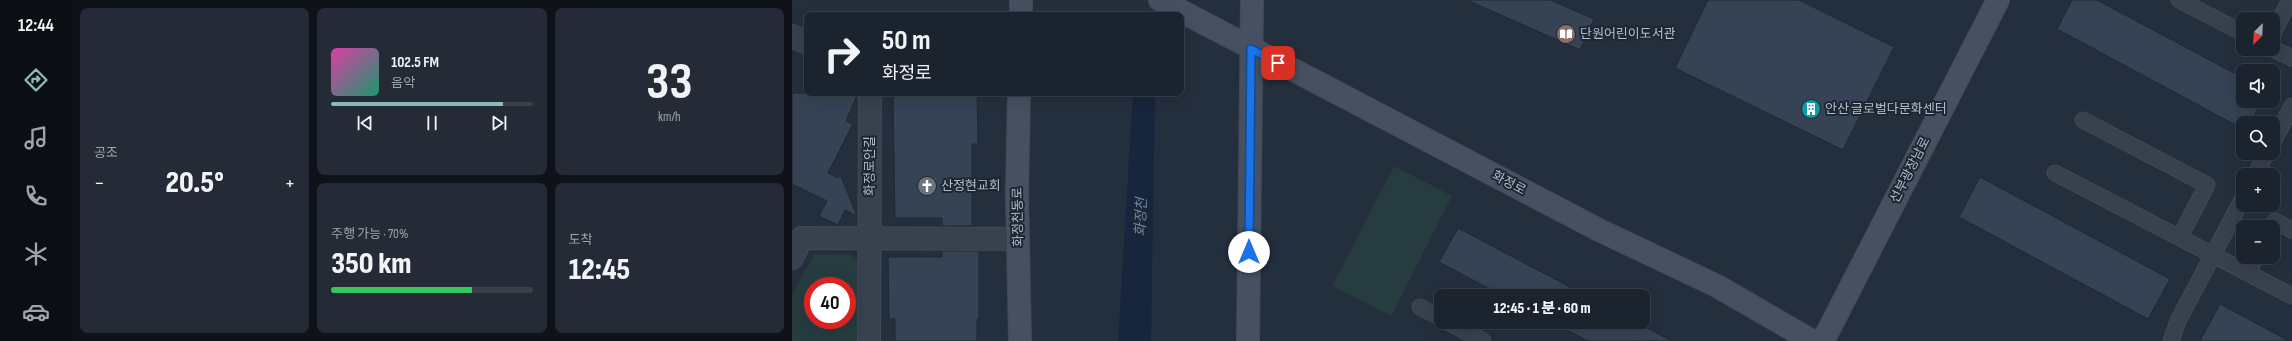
<!DOCTYPE html>
<html lang="ko">
<head>
<meta charset="utf-8">
<style>
  body { margin:0; font-family:"Sofia Sans Condensed","Noto Sans KR",sans-serif; background:#242b36; color:#f1f3f6; height:100vh; display:flex; flex-direction:column; font-size:15px; white-space:nowrap }
  * { box-sizing:border-box; margin:0 }
  p { font-size:13px; color:#a0a4aa }
  .icon { flex:none; width:22px; height:22px; fill:none; stroke:currentColor; stroke-width:2; stroke-linecap:round; stroke-linejoin:round }
  .map { position:relative; flex:1; overflow:hidden }
  .sheet { display:flex; flex-direction:column; gap:8px; padding:8px; background:#0f1319; width:720px }
  .sheet>* { flex:none }
  .hud { position:absolute; left:12px; top:12px; width:380px; height:84px; border-radius:8px; box-shadow:0 4px 16px #0002,0 0 0 1px #39404a; background:#1b232e; color:#f1f3f6; overflow:hidden }
  .needle { width:26px; rotate:204deg }
  .buttons { position:absolute; left:1444px; top:12px; display:grid; gap:8px }
  .buttons a { display:grid; place-items:center; width:44px; height:44px; border-radius:8px; background:#1b232e; box-shadow:0 4px 16px #0002,0 0 0 1px #39404a; font-size:20px }
  .speed { position:absolute; left:12px; top:277px; display:flex; gap:8px; font-size:20px; font-weight:700; text-align:center }
  .speed>* { display:grid; place-content:center; width:52px; height:52px; border-radius:50%; background:#1b232e; box-shadow:0 4px 16px #0002,0 0 0 1px #39404a; line-height:1 }
  .speed .limit { border:6px solid #d22; background:#fff; color:#111 }
  .pin { position:absolute; display:grid; place-items:center; width:34px; height:34px; color:#fff; margin:-17px; border-radius:8px; box-shadow:0 2px 6px #0006 }
  .me { position:absolute; width:44px; margin:-22px; rotate:0deg; stroke-linejoin:round; filter:drop-shadow(0 0 3px #0008) }
  .turn { display:flex; align-items:center; gap:14px; height:84px; padding:0 12px; font-size:18px }
  .turn .icon { width:52px; height:52px; stroke-width:2.5 }
  .turn b { display:block; font-size:28px; line-height:34px }
  .big { font-size:30px; font-weight:800; line-height:1.1 }
  .sheet .card { flex:1; display:flex; flex-direction:column; justify-content:center; gap:6px; min-width:0; padding:0 14px; border-radius:8px; background:#242b36 }
  .sheet .dial { align-items:center; gap:0 }
  .dial b { font-size:52px; line-height:1 }
  .song { display:flex; align-items:center; gap:12px }
  .cover { width:48px; height:48px; border-radius:6px; background:linear-gradient(135deg,hsl(320 70% 55%),hsl(160 70% 35%)) }
  .played { height:4px; border-radius:2px; background:linear-gradient(90deg,#8bbbb9 85%,#39404a 85%) }
  .keys { display:flex; justify-content:space-around; direction:ltr }
  .heat { display:flex; justify-content:space-between; align-items:center; font-size:22px; direction:ltr }
  .charge { height:6px; border-radius:3px; background:linear-gradient(90deg,#34c759 70%,#39404a 0) }
  .sheet .tiles { flex:1; display:grid; gap:8px; grid-template-columns:repeat(3,1fr) }
  .card:first-child { grid-row:span 2 }
  .trip { position:absolute; left:642px; top:289px; width:216px; height:40px; border-radius:8px; background:#1b232e; box-shadow:0 4px 16px #0002,0 0 0 1px #39404a; font-weight:800; line-height:40px; text-align:center }
  main { display:flex; flex:1; min-height:0 }
  .menu { display:flex; flex-direction:column; width:72px; justify-content:space-around; align-items:center; background:#0b0e12; color:#a0a4aa }
  .menu .icon { width:28px; height:28px }
  .menu .on { color:#8bbbb9 }
  .menu b { font-size:18px; color:#f1f3f6 }
  .map>svg:first-child { display:block }
</style>
</head>
<body>
<main>
<nav class="menu">
<b>12:44</b>
<svg class="icon on" aria-label="directions" viewBox="0 0 24 24"><path d="M12 3l9 9-9 9-9-9zM9 14v-3h6M13 9l2 2-2 2"/></svg>
<svg class="icon" aria-label="music" viewBox="0 0 24 24"><path d="M9 18V5l10-2v13"/><circle cx="6" cy="18" r="3"/><circle cx="16" cy="16" r="3"/></svg>
<svg class="icon" aria-label="phone" viewBox="0 0 24 24"><path d="M5 4h4l2 5-3 2q2 4 5 5l2-3 5 2v4C11 20 4 13 5 4z"/></svg>
<svg class="icon" aria-label="climate" viewBox="0 0 24 24"><path d="M12 3v18M4 7l16 10M4 17L20 7"/></svg>
<svg class="icon" aria-label="car" viewBox="0 0 24 24"><path d="M5 17H2v-5l4-1 3-4h7l3 4 3 1v5h-3M9 17h6M6 11h13"/><circle cx="7" cy="17" r="2"/><circle cx="17" cy="17" r="2"/></svg>
</nav>
<section class="sheet">
<div class="tiles">
<div class="card"><p>공조</p>
<div class="heat"><a>−</a><b class="big">20.5°</b><a>+</a></div>
</div>
<div class="card">
<div class="song"><i class="cover"></i><div><b>102.5 FM</b><p>음악</p></div></div>
<div class="played"></div>
<div class="keys"><svg class="icon" aria-label="previous" viewBox="0 0 24 24"><path d="M18 5L8 12l10 7zM5 5v14"/></svg><svg class="icon" aria-label="pause" viewBox="0 0 24 24"><path d="M8 5v14M16 5v14"/></svg><svg class="icon" aria-label="next" viewBox="0 0 24 24"><path d="M6 5l10 7-10 7zM19 5v14"/></svg></div>
</div>
<div class="card dial"><b>33</b><p>km/h</p></div>
<div class="card"><p>주행 가능 · 70%</p><b class="big">350 km</b><div class="charge"></div></div>
<div class="card"><p>도착</p><b class="big">12:45</b></div>
</div>
</section>
<div class="map">
<svg width="1500" height="341" viewBox="0 0 1500 341">
  <rect width="100%" height="100%" fill="#242f3e"/>
  <!-- green -->
  <g fill="#263c3f" fill-rule="evenodd">
    <path d="M 602,166 L 660,196 L 599,316 L 540,286 Z"/>
    <path d="M 57,254 L 67,263 L 67,341 L 0,341 L 0,295 L 22,255 ZM 21,286 L 55,286 L 55,320 L 21,320 Z"/>
  </g>
  <!-- water -->
  <path fill="#17263c" d="M 341,93 L 363,93 L 359,341 L 326,341 Z"/>
  <!-- pier -->
  <path fill="#242f3e" d="M 342,0 L 373,0 L 372,15 L 342,15 Z"/>
  <!-- building -->
  <g fill="#364354" stroke="#1f2835">
    <path d="M 675,0 L 758,0 L 802,19 L 788,50 Z"/>
    <path d="M 916,0 L 1007,0 L 1102,47 L 1051,150 L 883,68 Z"/>
    <path d="M 1280,0 L 1305,0 L 1451,78 L 1451,101 L 1470,101 L 1458,123 L 1451,123 L 1451,129 L 1265,29 Z"/>
    <path d="M 0,93 L 66,93 L 54,121 L 61,124 L 36,173 L 46,178 L 48,174 L 65,216 L 53,210 L 46,225 L 27,216 L 35,201 L 0,184 Z"/>
    <path d="M 101,93 L 185,93 L 186,144 L 180,144 L 180,226 L 150,226 L 150,218 L 103,218 Z"/>
    <path d="M 1188,177 L 1378,279 L 1356,319 L 1167,217 Z"/>
    <path d="M 666,228 L 795,296 L 711,296 L 647,262 Z"/>
    <path d="M 150,251 L 187,251 L 187,319 L 185,319 L 185,341 L 103,341 L 103,319 L 97,319 L 96,257 L 150,257 Z"/>
    <path d="M 1428,304 L 1497,341 L 1408,341 Z"/>
    <path d="M 760,322 L 844,322 L 880,341 L 796,341 Z"/>
  </g>
  <g fill="none" stroke-linecap="round" stroke-linejoin="round">
    <!-- lane casing -->
    <g stroke="#414a57" stroke-width="17">
      <g id="lane">
        <path d="M 1387,0 L 1451,33"/>
        <path d="M 1481,33 L 1498,0"/>
        <path d="M 1481,49 L 1500,58"/>
        <path d="M 1291,120 L 1415,185 L 1388,237"/>
        <path d="M 1481,142 L 1500,106"/>
        <path d="M 1263,173 L 1500,296"/>
        <path d="M 1463,175 L 1475,153"/>
        <path d="M 1480,227 L 1483,221 L 1500,230"/>
        <path d="M 1456,273 L 1464,257"/>
        <path d="M 628,307 L 649,318"/>
        <path d="M 656,322 L 691,341"/>
        <path d="M 1379,341 L 1386,321 L 1451,198"/>
      </g>
    </g>
    <!-- street casing -->
    <g stroke="#414a57" stroke-width="24">
      <g id="street">
        <path d="M 0,36 L 15,43"/>
        <path d="M 0,258 L 10,238 L 226,239"/>
        <path d="M 77,341 L 78,93"/>
      </g>
    </g>
    <!-- secondary casing -->
    <g stroke="#414a57" stroke-width="24">
      <g id="secondary">
        <path d="M 368,0 L 807,230 L 925,286 L 1020,341"/>
        <path d="M 229,15 L 229,0"/>
        <path d="M 227,93 L 225,194 L 228,341"/>
        <path d="M 456,341 L 460,0"/>
        <path d="M 1031,341 L 1206,0"/>
      </g>
    </g>
    <!-- lane -->
    <use href="#lane" stroke="#38414e" stroke-width="15"/>
    <!-- street -->
    <use href="#street" stroke="#38414e" stroke-width="22"/>
    <!-- secondary -->
    <use href="#secondary" stroke="#465061" stroke-width="22"/>
  </g>
  <g fill="none" stroke-linecap="round" stroke-linejoin="round">
    <!-- route casing -->
    <g stroke="#114b97" stroke-width="10">
      <path id="route" d="M 457,252 L 459,49 L 486,63"/>
    </g>
    <!-- route -->
    <use href="#route" stroke="#1a73e8" stroke-width="7"/>
  </g>
  <!-- icons -->
  <defs>
    <g id="library-disc" transform="scale(1)"><circle r="9.5" fill="#8d6e63" stroke="#1d2633"/><path d="M-6-4Q-3-5.5-.7-3.5V5Q-3 3-6 4ZM6-4Q3-5.5 .7-3.5V5Q3 3 6 4Z" fill="#fff"/></g>
    <g id="building-disc" transform="scale(1)"><circle r="9.5" fill="#0f9aa8" stroke="#1d2633"/><path d="M-4-6H4V6H1V3H-1V6H-4ZM-2.5-4.3h1.7v1.8h-1.7ZM.8-4.3h1.7v1.8H.8ZM-2.5-1h1.7V.8h-1.7ZM.8-1h1.7V.8H.8Z" fill="#fff"/></g>
    <g id="church-disc" transform="scale(1)"><circle r="9.5" fill="#6b7280" stroke="#1d2633"/><path d="M-1.2-6h2.4v3.5h3.3v2.4h-3.3V6h-2.4V-.1h-3.3v-2.4h3.3Z" fill="#fff"/></g>
  </defs>
  <g fill-rule="evenodd">
    <use href="#library-disc" x="774" y="34"/>
    <use href="#building-disc" x="1019" y="109"/>
    <use href="#church-disc" x="135" y="186"/>
  </g>
  <g text-anchor="middle" dominant-baseline="central" stroke-width="4" stroke-linejoin="round" paint-order="stroke">
    <!-- poi labels -->
    <g font-size="13" fill="#b4bcc9" stroke="#1d2633" text-anchor="start">
      <text x="788" y="34">단원어린이도서관</text>
      <text x="1033" y="109">안산 글로벌다문화센터</text>
      <text x="149" y="186">산정현교회</text>
    </g>
    <!-- street labels -->
    <g font-size="13" fill="#b4bcc9" stroke="#1d2633">
      <text transform="translate(78 166) rotate(-90)">화정로안길</text>
      <text transform="translate(1118 170) rotate(-63)">선부광장남로</text>
      <text transform="translate(717 183) rotate(28)">화정로</text>
      <text transform="translate(226 217) rotate(-91)">화정천동로</text>
    </g>
    <!-- water labels -->
    <g font-size="14" font-style="italic" fill="#6d86a8" stroke="#1d2633">
      <text transform="translate(349 217) rotate(-88)">화정천</text>
    </g>
  </g>
</svg>
<div class="buttons">
<a><svg class="needle" viewBox="-14 -14 28 28"><path d="M0-13l5 13h-10z" fill="#e53935"/><path d="M0 13l5-13h-10z" fill="#a0a4aa"/></svg></a>
<a><svg class="icon" aria-label="sound" viewBox="0 0 24 24"><path d="M4 9h4l5-4v14l-5-4H4zM17 9q2 3 0 6"/></svg></a>
<a><svg class="icon" aria-label="search" viewBox="0 0 24 24"><circle cx="10" cy="10" r="6"/><path d="M15 15l6 6"/></svg></a>
<a>+</a>
<a>−</a>
</div>
<div class="speed"><div class="limit">40</div></div>
<div class="pin" style="left:486px;top:63px;background:#d93025"><svg class="icon" aria-label="arrive" viewBox="0 0 24 24"><path d="M6 21V4h12l-3 4 3 4H6"/></svg></div>
<svg class="me" style="left:457px;top:252px" viewBox="-20 -20 40 40"><circle r="19" fill="#fff"/><path d="M0-13L10 11 0 6-10 11z" fill="#1a73e8"/></svg>
<div class="trip">12:45 · 1 분 · 60 m</div>
<div class="hud">
<div class="turn"><svg class="icon" aria-label="right" viewBox="0 0 24 24"><path d="M7 20v-9h11M14 6l5 5-5 5"/></svg><div><b>50 m</b>화정로</div></div>
</div>
</div>
</main>
</body>
</html>
